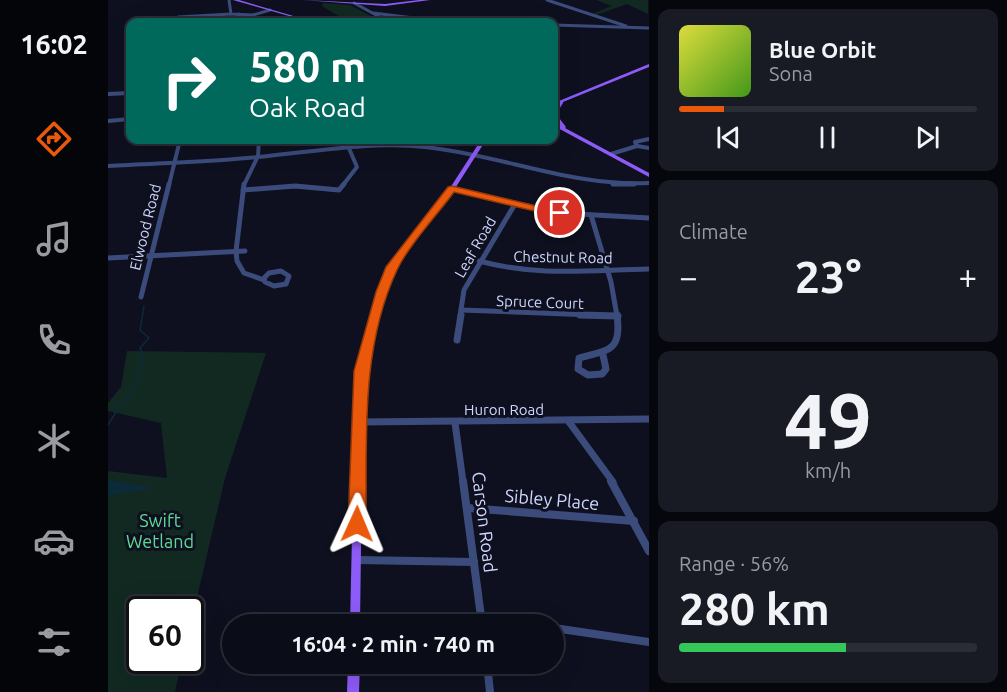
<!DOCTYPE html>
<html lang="en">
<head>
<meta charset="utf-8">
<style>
  body { margin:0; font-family:Ubuntu,sans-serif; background:#181a24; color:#f1f3f6; height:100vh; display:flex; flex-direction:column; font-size:22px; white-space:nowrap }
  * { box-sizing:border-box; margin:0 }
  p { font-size:20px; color:#999ba1 }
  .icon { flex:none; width:33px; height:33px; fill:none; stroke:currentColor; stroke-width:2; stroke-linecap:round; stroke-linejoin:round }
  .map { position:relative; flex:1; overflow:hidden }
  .sheet { display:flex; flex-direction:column; gap:9px; padding:9px; background:#06070d; width:358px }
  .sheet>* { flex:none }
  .guide { position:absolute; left:18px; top:18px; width:432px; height:126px; border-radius:12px; box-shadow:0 6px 24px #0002,0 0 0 2px #2a2c36; background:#00695c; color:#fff; overflow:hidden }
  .speed { position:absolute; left:18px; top:596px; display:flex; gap:12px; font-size:30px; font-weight:700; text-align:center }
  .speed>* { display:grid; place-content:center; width:78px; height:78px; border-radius:50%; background:#0a0c17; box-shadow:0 6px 24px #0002,0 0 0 2px #2a2c36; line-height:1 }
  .speed .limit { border:3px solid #111; border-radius:9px; background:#fff; color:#111 }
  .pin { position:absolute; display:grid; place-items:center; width:51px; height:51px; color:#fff; margin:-26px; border:3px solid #fff; border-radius:50%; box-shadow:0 2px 6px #0007 }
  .me { position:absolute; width:66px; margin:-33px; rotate:1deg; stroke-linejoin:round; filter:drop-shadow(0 0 4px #0008) }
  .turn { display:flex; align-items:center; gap:21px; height:126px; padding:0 24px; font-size:27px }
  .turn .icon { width:78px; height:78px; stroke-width:2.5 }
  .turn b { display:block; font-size:42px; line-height:51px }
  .big { font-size:45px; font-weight:700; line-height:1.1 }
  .sheet .card { flex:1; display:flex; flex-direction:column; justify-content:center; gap:9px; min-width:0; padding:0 21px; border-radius:12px; background:#181a24 }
  .sheet .dial { align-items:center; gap:0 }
  .dial b { font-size:78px; line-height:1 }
  .song { display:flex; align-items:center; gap:18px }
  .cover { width:72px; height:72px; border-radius:9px; background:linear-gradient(135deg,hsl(60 70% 55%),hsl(100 70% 35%)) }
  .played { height:6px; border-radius:3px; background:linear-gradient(90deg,#ea580c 15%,#2a2c36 15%) }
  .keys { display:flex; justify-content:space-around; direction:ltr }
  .heat { display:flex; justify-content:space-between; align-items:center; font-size:33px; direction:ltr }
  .charge { height:9px; border-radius:4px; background:linear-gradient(90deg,#34c759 56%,#2a2c36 0) }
  .trip { position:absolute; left:114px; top:614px; width:342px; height:60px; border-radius:30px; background:#0a0c17; box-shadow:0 6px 24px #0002,0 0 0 2px #2a2c36; font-weight:700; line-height:60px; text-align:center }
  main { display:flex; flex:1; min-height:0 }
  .tabs { display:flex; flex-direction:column; width:108px; justify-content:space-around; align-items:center; background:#040509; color:#999ba1 }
  .tabs .icon { width:42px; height:42px }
  .tabs .selected { color:#ea580c }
  .tabs b { font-size:27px; color:#f1f3f6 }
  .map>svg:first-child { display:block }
</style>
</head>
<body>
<main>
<nav class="tabs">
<b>16:02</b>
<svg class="icon selected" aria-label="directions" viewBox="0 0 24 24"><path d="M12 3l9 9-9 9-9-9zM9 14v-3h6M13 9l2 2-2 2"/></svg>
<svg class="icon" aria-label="music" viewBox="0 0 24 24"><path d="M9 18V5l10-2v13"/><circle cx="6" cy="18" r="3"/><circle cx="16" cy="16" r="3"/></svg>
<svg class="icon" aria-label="phone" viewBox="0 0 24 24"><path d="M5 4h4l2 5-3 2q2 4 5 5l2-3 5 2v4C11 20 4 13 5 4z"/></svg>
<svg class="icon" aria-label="climate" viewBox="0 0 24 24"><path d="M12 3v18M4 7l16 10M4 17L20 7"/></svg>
<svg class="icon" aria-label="car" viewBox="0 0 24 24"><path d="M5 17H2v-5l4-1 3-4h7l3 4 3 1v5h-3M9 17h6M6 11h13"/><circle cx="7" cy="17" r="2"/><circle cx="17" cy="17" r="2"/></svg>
<svg class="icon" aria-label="filters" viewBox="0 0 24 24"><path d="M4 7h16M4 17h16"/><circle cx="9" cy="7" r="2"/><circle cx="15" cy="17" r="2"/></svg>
</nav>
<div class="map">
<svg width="541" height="692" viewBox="0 0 541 692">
  <rect width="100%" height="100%" fill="#0e101f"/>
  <!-- green -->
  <g fill="#112921">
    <path d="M 488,0 L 540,0 L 540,14 L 519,4 L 488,15 L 484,14 L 504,6 Z"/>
    <path d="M 215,3 L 242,5 L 269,19 L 241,22 L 214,6 Z"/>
    <path d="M 19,351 L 158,353 L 117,478 L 83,623 L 82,609 L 32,609 L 32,660 L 74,660 L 67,692 L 0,692 L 0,471 L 59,478 L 53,423 L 0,411 L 0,403 L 13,387 Z"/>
  </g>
  <!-- water -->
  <path fill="#0b2b3b" d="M 0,480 L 46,488 L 0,495 Z"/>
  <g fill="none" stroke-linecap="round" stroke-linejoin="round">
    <!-- stream -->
    <path stroke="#0b2b3b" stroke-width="1.5" d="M 0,425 L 11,407 L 25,393 L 36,356 L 32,348 L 41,338 L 32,330 L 36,306"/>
    <!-- minor-far4 -->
    <g stroke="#3b4c7c" stroke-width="3">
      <path d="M 121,0 L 123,14 L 145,15 L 162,10"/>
      <path d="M 439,0 L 518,26"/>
      <path d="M 246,3 L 281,22"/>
      <path d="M 265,13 L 339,22"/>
      <path d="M 70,17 L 123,14"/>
      <path d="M 127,22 L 131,14"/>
      <path d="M 446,25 L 541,28"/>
    </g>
    <!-- minor-far3 -->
    <g stroke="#3b4c7c" stroke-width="4">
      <path d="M 0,94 L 22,93"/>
      <path d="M 0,121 L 22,119"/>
      <path d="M 541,139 L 527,142 L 529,146 L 541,148"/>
      <path d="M 503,154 L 529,146"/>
      <path d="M 0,166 C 50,163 100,162 150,157 C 205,152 261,141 317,147 C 394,155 463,187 541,183"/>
      <path d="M 61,185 L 72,140"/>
      <path d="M 136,185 L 150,156 L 151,140"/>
      <path d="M 235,185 L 249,167 L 240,146"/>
    </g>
    <!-- minor-far2 -->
    <g stroke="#3b4c7c" stroke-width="5">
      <path d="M 136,184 L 128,251 L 129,261 L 136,273 L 156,280"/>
      <path d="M 505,184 L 526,184"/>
      <path d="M 344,189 L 452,213 L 541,218"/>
      <path d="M 135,190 L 187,186 L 231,190 L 236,184"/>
      <path d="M 483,215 L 503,282 L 509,316"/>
      <path d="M 0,258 L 137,251"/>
      <path d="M 371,261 C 431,277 481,270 541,269"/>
      <path d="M 173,271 L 181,276 L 178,284 L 166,286 L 157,282 L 156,278 L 161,273 Z"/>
      <path d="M 33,297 L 61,184"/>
      <path d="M 353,310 L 510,316"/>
      <path d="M 352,316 L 356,290 L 407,204"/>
    </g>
    <!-- minor-far1 -->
    <g stroke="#3b4c7c" stroke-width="7">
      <path d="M 472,315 L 510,316"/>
      <path d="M 349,340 L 353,315"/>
      <path d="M 495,355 L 498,369 L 494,374 L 480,375 L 470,369 L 471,358 C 500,350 514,352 509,315"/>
      <path d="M 251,422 L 541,419"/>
      <path d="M 461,422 L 505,482"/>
      <path d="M 347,423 L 355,482"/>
    </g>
    <!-- minor -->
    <g stroke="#3b4c7c" stroke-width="8">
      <path d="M 355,481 L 374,624"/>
      <path d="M 503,481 L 541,551"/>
      <path d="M 360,508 L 526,521"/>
      <path d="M 249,560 L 366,562"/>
      <path d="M 446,628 L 541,642"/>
      <path d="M 379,663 L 382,692"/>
    </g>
    <!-- major -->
    <g fill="#8d5bf7" fill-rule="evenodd">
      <path d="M 125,0 L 131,0 L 206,22 L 202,22 Z"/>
      <path d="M 195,0 L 277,4 L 311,0 L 322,0 L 277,6 Z"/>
      <path d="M 541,64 L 541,67 L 455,102 L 455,103 L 448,114 L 458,127 L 457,128 L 541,173 L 541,177 L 446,126 L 446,123 L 452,125 C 445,116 443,115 450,104 L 446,105 L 446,103 Z"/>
      <path d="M 373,140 L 378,140 L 346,190 L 287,267 L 277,292 L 262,349 L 255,402 L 252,624 L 242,624 L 247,402 L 254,349 L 271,292 L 281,267 L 342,188 Z"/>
      <path d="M 240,663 L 252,663 L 251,692 L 239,692 Z"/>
    </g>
  </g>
  <!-- route -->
  <path fill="#ea580c" stroke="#983908" stroke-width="1.5" d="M 344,186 L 458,213 L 452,217 L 346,192 C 330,214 300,246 289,270 C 252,349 259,439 258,524 L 255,529 L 249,531 L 243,529 L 240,524 L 246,371 L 268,292 L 278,267 L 340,187 Z"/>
  <g text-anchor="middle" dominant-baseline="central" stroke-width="6" stroke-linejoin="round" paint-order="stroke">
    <!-- street labels -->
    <g font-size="15" fill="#ced7fd" stroke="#0e101f">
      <text transform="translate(37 227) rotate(-76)">Elwood Road</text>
      <text transform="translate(367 247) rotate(-60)">Leaf Road</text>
      <text transform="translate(455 257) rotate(1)">Chestnut Road</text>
      <text transform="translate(432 302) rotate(2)">Spruce Court</text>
      <text x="396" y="409">Huron Road</text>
    </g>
    <!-- near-street labels -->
    <g font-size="18" fill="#ced7fd" stroke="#0e101f">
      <text transform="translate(444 499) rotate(5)">Sibley Place</text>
      <text transform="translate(377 522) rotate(83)">Carson Road</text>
    </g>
    <!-- near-park labels -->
    <g font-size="18" fill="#5ed995" stroke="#0e101f">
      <text x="52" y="520">Swift<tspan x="52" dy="21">Wetland</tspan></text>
    </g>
  </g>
</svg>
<div class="speed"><div class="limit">60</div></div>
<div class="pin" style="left:452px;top:213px;background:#d93025"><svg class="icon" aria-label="arrive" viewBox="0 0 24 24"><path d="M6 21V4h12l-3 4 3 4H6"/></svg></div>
<svg class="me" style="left:249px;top:524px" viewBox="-20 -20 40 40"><path d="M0-17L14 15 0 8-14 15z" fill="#ea580c" stroke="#fff" stroke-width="4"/></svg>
<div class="trip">16:04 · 2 min · 740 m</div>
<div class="guide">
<div class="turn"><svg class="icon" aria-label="right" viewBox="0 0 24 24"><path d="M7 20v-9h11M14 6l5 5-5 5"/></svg><div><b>580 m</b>Oak Road</div></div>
</div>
</div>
<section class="sheet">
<div class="card">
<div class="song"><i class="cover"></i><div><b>Blue Orbit</b><p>Sona</p></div></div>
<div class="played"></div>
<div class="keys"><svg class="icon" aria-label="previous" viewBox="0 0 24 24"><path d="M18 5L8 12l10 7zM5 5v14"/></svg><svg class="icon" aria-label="pause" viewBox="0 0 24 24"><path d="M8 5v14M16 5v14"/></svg><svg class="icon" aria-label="next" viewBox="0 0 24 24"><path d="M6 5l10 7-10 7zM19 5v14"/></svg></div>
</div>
<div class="card"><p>Climate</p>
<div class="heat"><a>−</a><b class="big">23°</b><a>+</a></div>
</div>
<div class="card dial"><b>49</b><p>km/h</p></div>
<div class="card"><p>Range · 56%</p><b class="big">280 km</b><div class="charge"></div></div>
</section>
</main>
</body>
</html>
